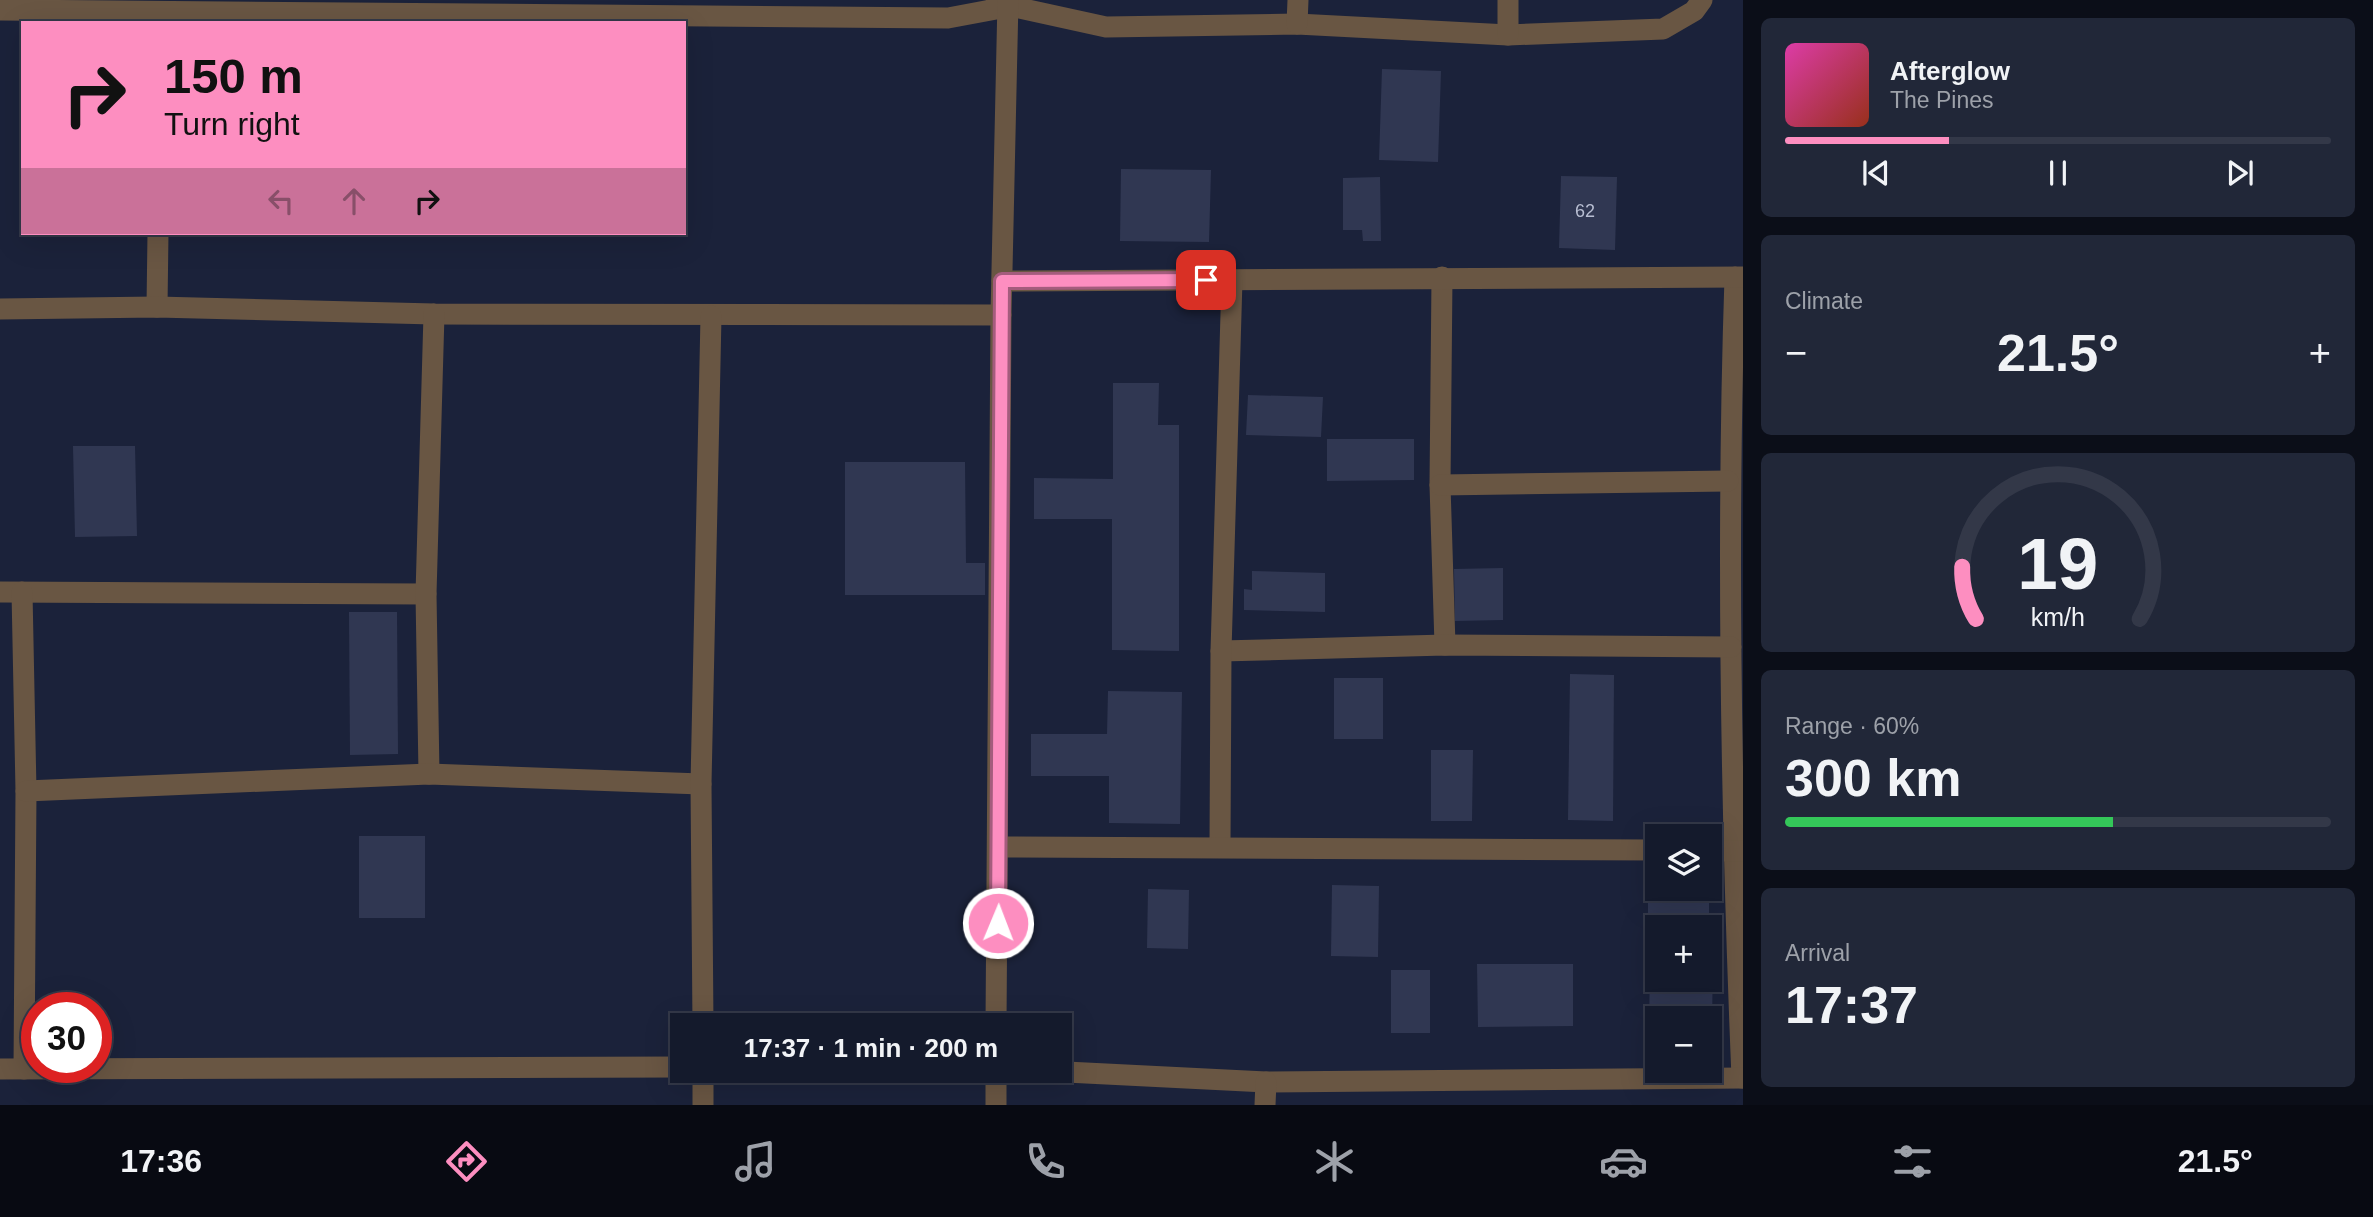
<!DOCTYPE html>
<html lang="en">
<head>
<meta charset="utf-8">
<style>
  body { margin:0; font-family:Helvetica,sans-serif; background:#212738; color:#f1f3f6; height:100vh; display:flex; flex-direction:column; font-size:26px; white-space:nowrap }
  * { box-sizing:border-box; margin:0 }
  p { font-size:23px; color:#9da1a9 }
  .icon { flex:none; width:38px; height:38px; fill:none; stroke:currentColor; stroke-width:2; stroke-linecap:round; stroke-linejoin:round }
  .map { position:relative; flex:1; overflow:hidden }
  .details { display:flex; flex-direction:column; gap:18px; padding:18px; background:#0b0e18; width:630px }
  .details>* { flex:none }
  .top-card { position:absolute; left:21px; top:21px; width:665px; height:214px; border-radius:0px; box-shadow:0 7px 28px #0002,0 0 0 2px #333848; background:#fd8ec0; color:#111; overflow:hidden }
  .fabs { position:absolute; left:1645px; top:824px; display:grid; gap:14px }
  .fabs a { display:grid; place-items:center; width:77px; height:77px; border-radius:0px; background:#141a2c; box-shadow:0 7px 28px #0002,0 0 0 2px #333848; font-size:35px }
  .speed { position:absolute; left:21px; top:992px; display:flex; gap:14px; font-size:35px; font-weight:700; text-align:center }
  .speed>* { display:grid; place-content:center; width:91px; height:91px; border-radius:50%; background:#141a2c; box-shadow:0 7px 28px #0002,0 0 0 2px #333848; line-height:1 }
  .speed .limit { border:10px solid #d22; background:#fff; color:#111 }
  .pin { position:absolute; display:grid; place-items:center; width:60px; height:60px; color:#fff; margin:-30px; border-radius:14px; box-shadow:0 4px 10px #0006 }
  .me { position:absolute; width:77px; margin:-38px; rotate:1deg; stroke-linejoin:round; filter:drop-shadow(0 0 5px #0008) }
  .turn { display:flex; align-items:center; gap:24px; height:147px; padding:0 28px; font-size:32px }
  .turn .icon { width:91px; height:91px; stroke-width:2.5 }
  .turn b { display:block; font-size:49px; line-height:60px }
  .lanes { display:flex; align-items:center; height:66px; padding:0 28px; background:#0003; justify-content:center; gap:35px; direction:ltr }
  .lanes .off { opacity:.35 }
  .big { font-size:52px; font-weight:600; line-height:1.1 }
  .details .card { flex:1; display:flex; flex-direction:column; justify-content:center; gap:10px; min-width:0; padding:0 24px; border-radius:10px; background:#212738 }
  .details .dial { align-items:center; gap:0 }
  .dial svg { height:182px; overflow:visible; fill:none; stroke:#333848; stroke-width:7; stroke-linecap:round; text-anchor:middle }
  .dial text { fill:#f1f3f6; stroke:none }
  .song { display:flex; align-items:center; gap:21px }
  .cover { width:84px; height:84px; border-radius:10px; background:linear-gradient(135deg,hsl(320 70% 55%),hsl(10 70% 35%)) }
  .played { height:7px; border-radius:4px; background:linear-gradient(90deg,#fd8ec0 30%,#333848 30%) }
  .keys { display:flex; justify-content:space-around; direction:ltr }
  .heat { display:flex; justify-content:space-between; align-items:center; font-size:38px; direction:ltr }
  .charge { height:10px; border-radius:5px; background:linear-gradient(90deg,#34c759 60%,#333848 0) }
  .trip { position:absolute; left:670px; top:1013px; width:402px; height:70px; border-radius:0px; background:#141a2c; box-shadow:0 7px 28px #0002,0 0 0 2px #333848; font-weight:600; line-height:70px; text-align:center }
  .tabs { display:flex; height:112px; justify-content:space-around; align-items:center; background:#080a12; color:#9da1a9 }
  .tabs .icon { width:49px; height:49px }
  .tabs .on { color:#fd8ec0 }
  .tabs b { font-size:32px; color:#f1f3f6 }
  main { display:flex; flex:1; min-height:0 }
  .map>svg:first-child { display:block }
</style>
</head>
<body>
<main>
<div class="map">
<svg width="1743" height="1105" viewBox="0 0 1743 1105">
  <rect width="100%" height="100%" fill="#1b223a"/>
  <!-- building -->
  <g fill="#303752">
    <path d="M 1382,69 L 1441,71 L 1438,162 L 1379,160 Z"/>
    <path d="M 1121,169 L 1211,170 L 1209,242 L 1120,241 Z"/>
    <path d="M 1561,176 L 1617,177 L 1615,250 L 1559,248 Z"/>
    <path d="M 1380,177 L 1381,241 L 1363,241 L 1362,230 L 1343,230 L 1343,178 Z"/>
    <path d="M 1113,383 L 1159,383 L 1158,425 L 1179,425 L 1179,651 L 1112,650 L 1112,519 L 1034,519 L 1034,478 L 1113,479 Z"/>
    <path d="M 1248,395 L 1323,397 L 1321,437 L 1246,435 Z"/>
    <path d="M 1327,439 L 1414,439 L 1414,480 L 1327,481 Z"/>
    <path d="M 73,446 L 135,446 L 137,536 L 75,537 Z"/>
    <path d="M 845,462 L 965,462 L 966,563 L 985,563 L 985,595 L 845,595 Z"/>
    <path d="M 1503,568 L 1503,620 L 1455,621 L 1454,569 Z"/>
    <path d="M 1252,571 L 1325,573 L 1325,612 L 1244,610 L 1244,589 L 1252,590 Z"/>
    <path d="M 349,612 L 397,612 L 398,754 L 350,755 Z"/>
    <path d="M 1570,674 L 1614,675 L 1613,821 L 1568,820 Z"/>
    <rect x="1334" y="678" width="49" height="61"/>
    <path d="M 1108,691 L 1182,692 L 1180,824 L 1109,823 L 1109,776 L 1031,776 L 1031,734 L 1107,734 Z"/>
    <path d="M 1431,750 L 1473,750 L 1472,821 L 1431,821 Z"/>
    <rect x="359" y="836" width="66" height="82"/>
    <path d="M 1648,879 L 1657,879 L 1657,889 L 1709,889 L 1709,923 L 1648,923 Z"/>
    <path d="M 1332,885 L 1379,886 L 1378,957 L 1331,956 Z"/>
    <path d="M 1148,889 L 1189,890 L 1188,949 L 1147,948 Z"/>
    <path d="M 1477,964 L 1573,964 L 1573,1026 L 1478,1027 Z"/>
    <path d="M 1650,966 L 1657,966 L 1657,980 L 1710,980 L 1710,968 L 1713,968 L 1712,1018 L 1657,1018 L 1657,1026 L 1649,1026 Z"/>
    <rect x="1391" y="970" width="39" height="63"/>
  </g>
  <g fill="none" stroke-linecap="round" stroke-linejoin="round">
    <!-- minor -->
    <g stroke="#695643" stroke-width="21">
      <path d="M 996,3 L 1106,27 L 1297,24 L 1508,35 L 1663,29 L 1694,11 L 1702,0"/>
      <path d="M 0,10 L 948,18 L 1007,7"/>
      <path d="M 1297,24 L 1298,0"/>
      <path d="M 1508,35 L 1508,0"/>
      <path d="M 1442,277 L 1440,485 L 1445,645"/>
      <path d="M 1735,277 C 1726,544 1731,811 1742,1078"/>
      <path d="M 1002,281 L 1743,277"/>
      <path d="M 157,307 L 158,233"/>
      <path d="M 0,309 L 157,307 L 434,314 L 1001,315"/>
      <path d="M 1440,485 L 1728,481"/>
      <path d="M 0,592 L 426,594"/>
      <path d="M 22,592 L 26,791 L 24,1069"/>
      <path d="M 1221,651 L 1445,645 L 1731,647"/>
      <path d="M 429,774 L 426,594 L 434,314"/>
      <path d="M 26,791 L 429,774 L 701,784"/>
      <path d="M 1220,846 L 1221,651 L 1232,280"/>
      <path d="M 999,847 L 1657,850"/>
      <path d="M 1710,851 L 1743,851"/>
      <path d="M 703,1026 L 701,784 L 711,316"/>
      <path d="M 996,1026 L 1001,315 L 1008,0"/>
      <path d="M 0,1069 L 682,1067"/>
      <path d="M 703,1071 L 703,1105"/>
      <path d="M 996,1071 L 996,1105"/>
      <path d="M 1046,1071 L 1266,1082 L 1743,1078"/>
      <path d="M 1265,1105 L 1266,1082"/>
    </g>
  </g>
  <g fill="none" stroke-linecap="round" stroke-linejoin="round">
    <!-- route casing -->
    <g stroke="#a45c7d" stroke-width="18">
      <path id="route" d="M 998,923 L 1002,281 L 1206,280"/>
    </g>
    <!-- route -->
    <use href="#route" stroke="#fd8ec0" stroke-width="12"/>
  </g>
  <g text-anchor="middle" dominant-baseline="central" stroke-width="7" stroke-linejoin="round" paint-order="stroke">
    <!-- number labels -->
    <g font-size="18" fill="#b8bed2">
      <text x="1585" y="211">62</text>
    </g>
  </g>
</svg>
<div class="fabs">
<a><svg class="icon" aria-label="layers" viewBox="0 0 24 24"><path d="M12 4l9 5-9 5-9-5zM3 14l9 5 9-5"/></svg></a>
<a>+</a>
<a>−</a>
</div>
<div class="speed"><div class="limit">30</div></div>
<div class="pin" style="left:1206px;top:280px;background:#d93025"><svg class="icon" aria-label="arrive" viewBox="0 0 24 24"><path d="M6 21V4h12l-3 4 3 4H6"/></svg></div>
<svg class="me" style="left:998px;top:923px" viewBox="-20 -20 40 40"><circle r="17" fill="#fd8ec0" stroke="#fff" stroke-width="3"/><path d="M0-11L8 9 0 5-8 9z" fill="#fff"/></svg>
<div class="trip">17:37 · 1 min · 200 m</div>
<div class="top-card">
<div class="turn"><svg class="icon" aria-label="right" viewBox="0 0 24 24"><path d="M7 20v-9h11M14 6l5 5-5 5"/></svg><div><b>150 m</b>Turn right</div></div>
<div class="lanes"><svg class="icon off" aria-label="left" viewBox="0 0 24 24"><path d="M17 20v-9H6M10 6l-5 5 5 5"/></svg><svg class="icon off" aria-label="ahead" viewBox="0 0 24 24"><path d="M12 20V5M6 11l6-6 6 6"/></svg><svg class="icon" aria-label="right" viewBox="0 0 24 24"><path d="M7 20v-9h11M14 6l5 5-5 5"/></svg></div>
</div>
</div>
<section class="details">
<div class="card">
<div class="song"><i class="cover"></i><div><b>Afterglow</b><p>The Pines</p></div></div>
<div class="played"></div>
<div class="keys"><svg class="icon" aria-label="previous" viewBox="0 0 24 24"><path d="M18 5L8 12l10 7zM5 5v14"/></svg><svg class="icon" aria-label="pause" viewBox="0 0 24 24"><path d="M8 5v14M16 5v14"/></svg><svg class="icon" aria-label="next" viewBox="0 0 24 24"><path d="M6 5l10 7-10 7zM19 5v14"/></svg></div>
</div>
<div class="card"><p>Climate</p>
<div class="heat"><a>−</a><b class="big">21.5°</b><a>+</a></div>
</div>
<div class="card dial"><svg viewBox="0 0 100 80">
<path d="M14 69A42 42 0 1 1 86 69"/>
<path d="M14 69A42 42 0 0 1 8 46" stroke="#fd8ec0"/>
<text x="50" y="56" font-size="32" font-weight="700">19</text>
<text x="50" y="72" font-size="11">km/h</text>
</svg></div>
<div class="card"><p>Range · 60%</p><b class="big">300 km</b><div class="charge"></div></div>
<div class="card"><p>Arrival</p><b class="big">17:37</b></div>
</section>
</main>
<nav class="tabs">
<b>17:36</b>
<svg class="icon on" aria-label="directions" viewBox="0 0 24 24"><path d="M12 3l9 9-9 9-9-9zM9 14v-3h6M13 9l2 2-2 2"/></svg>
<svg class="icon" aria-label="music" viewBox="0 0 24 24"><path d="M9 18V5l10-2v13"/><circle cx="6" cy="18" r="3"/><circle cx="16" cy="16" r="3"/></svg>
<svg class="icon" aria-label="phone" viewBox="0 0 24 24"><path d="M5 4h4l2 5-3 2q2 4 5 5l2-3 5 2v4C11 20 4 13 5 4z"/></svg>
<svg class="icon" aria-label="climate" viewBox="0 0 24 24"><path d="M12 3v18M4 7l16 10M4 17L20 7"/></svg>
<svg class="icon" aria-label="car" viewBox="0 0 24 24"><path d="M5 17H2v-5l4-1 3-4h7l3 4 3 1v5h-3M9 17h6M6 11h13"/><circle cx="7" cy="17" r="2"/><circle cx="17" cy="17" r="2"/></svg>
<svg class="icon" aria-label="filters" viewBox="0 0 24 24"><path d="M4 7h16M4 17h16"/><circle cx="9" cy="7" r="2"/><circle cx="15" cy="17" r="2"/></svg>
<b>21.5°</b>
</nav>
</body>
</html>
